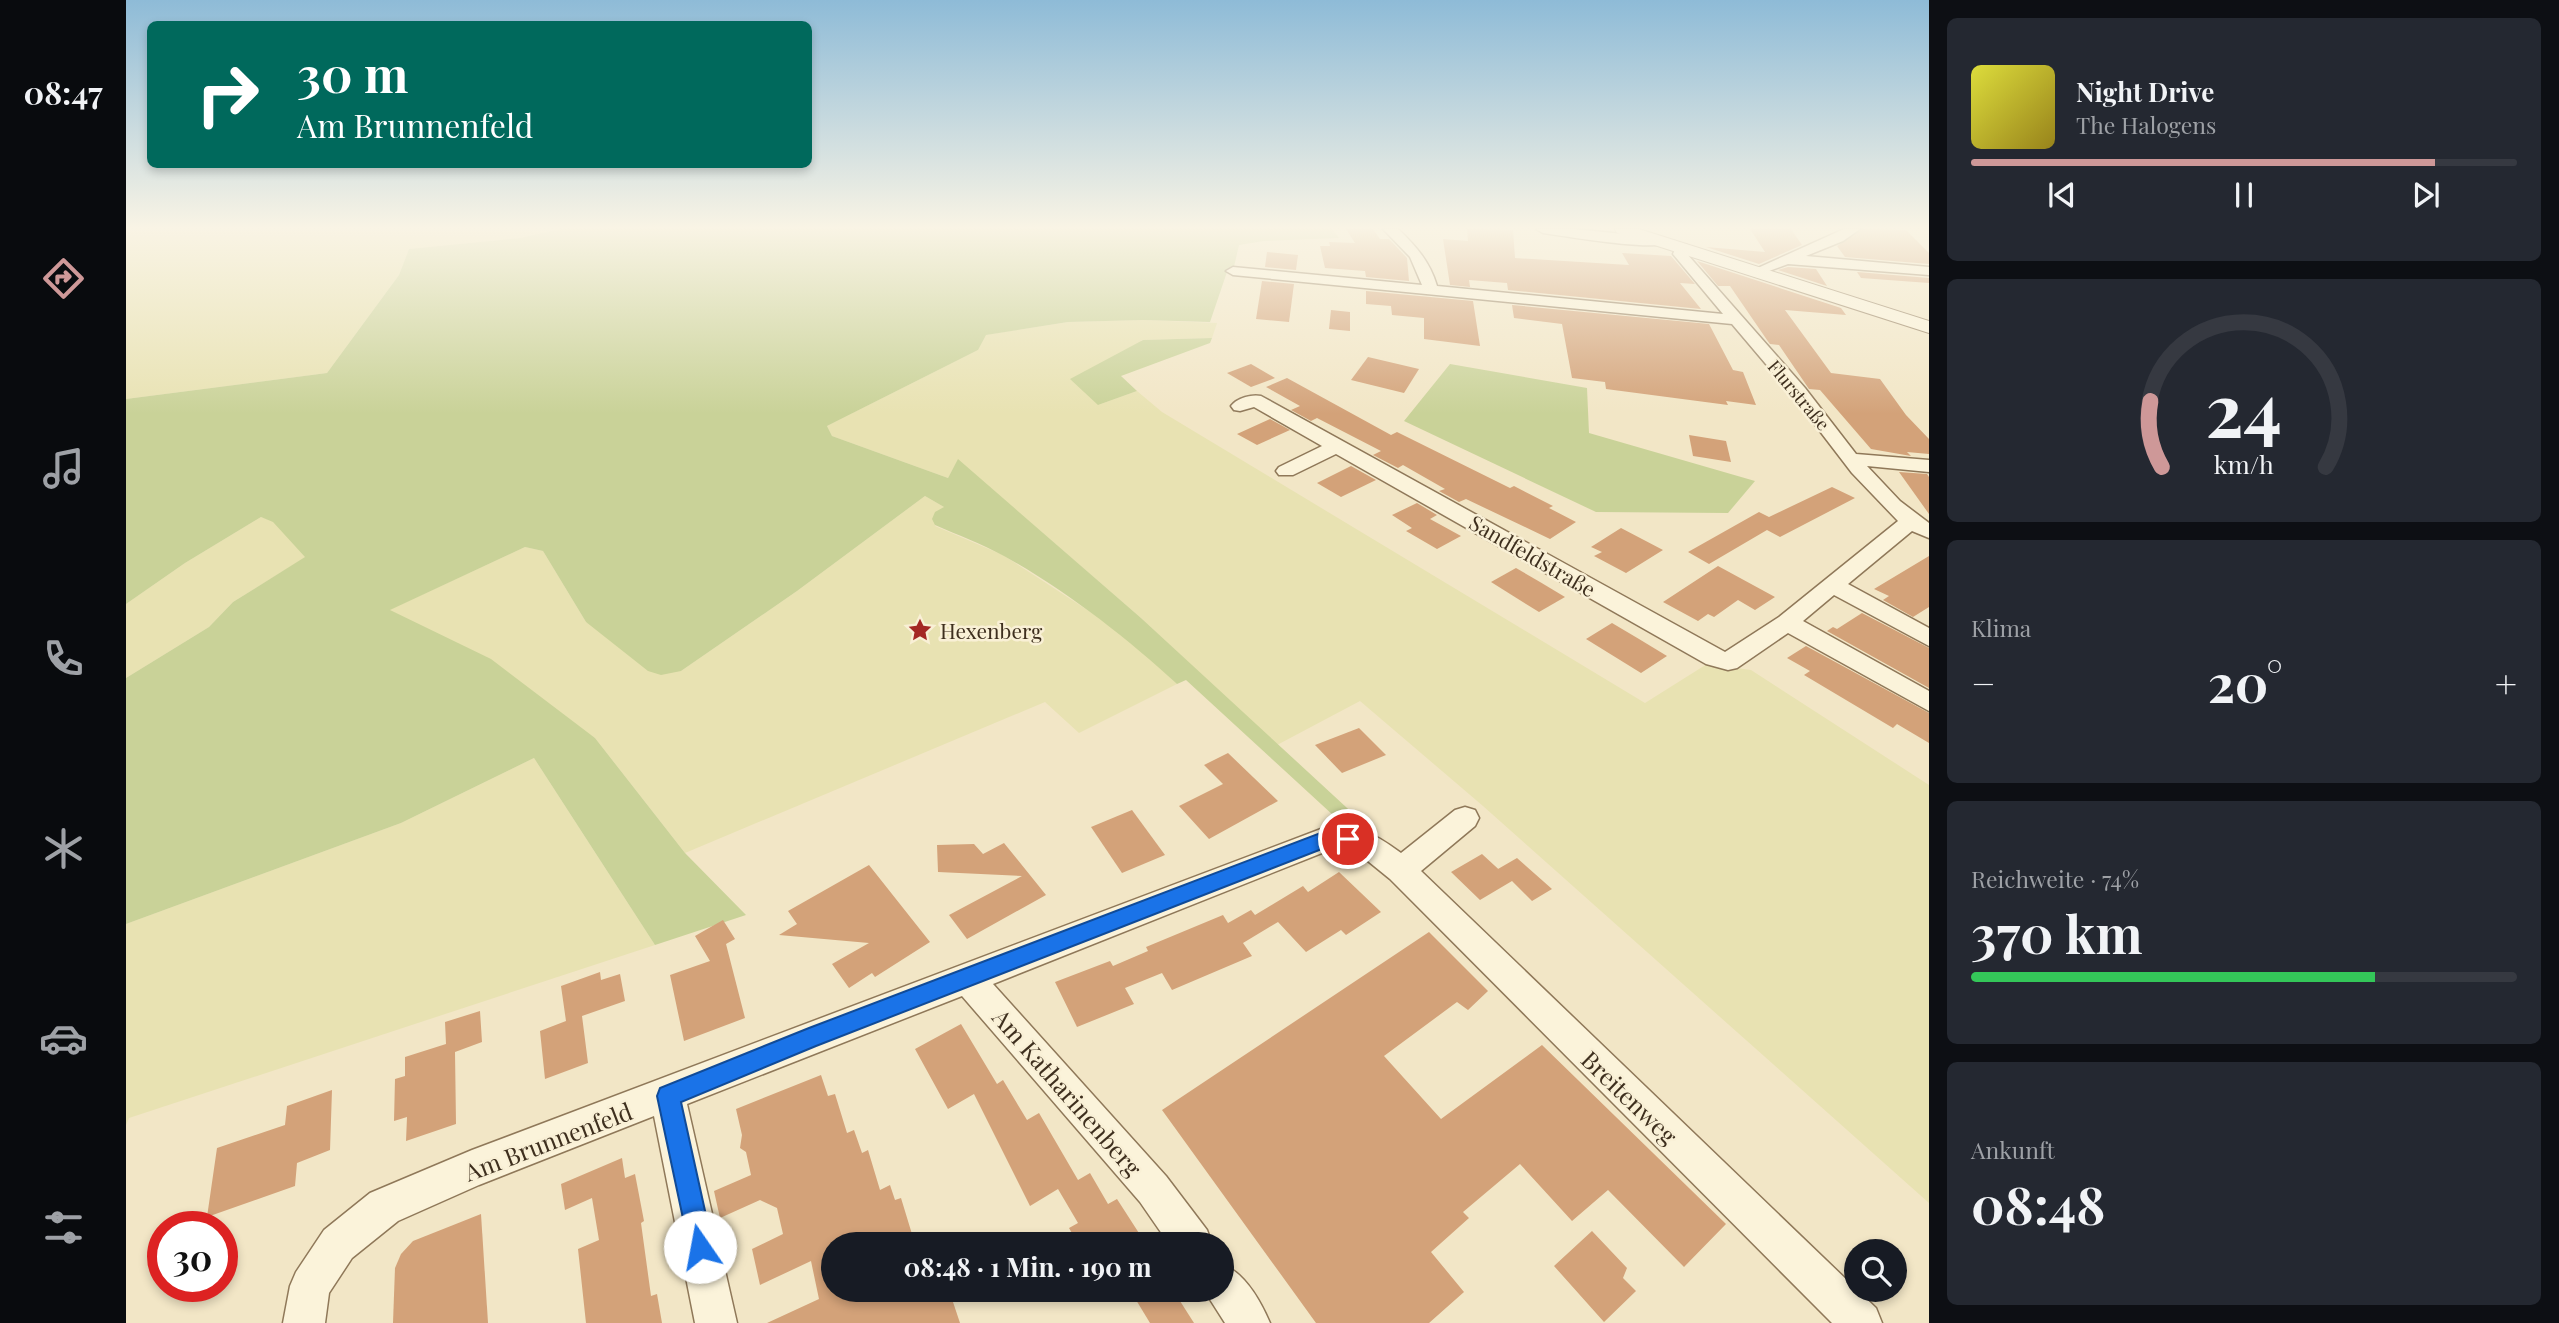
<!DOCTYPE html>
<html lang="de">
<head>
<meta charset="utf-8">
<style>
  body { margin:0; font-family:"Playfair Display",serif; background:#242831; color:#f1f3f6; height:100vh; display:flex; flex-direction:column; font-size:26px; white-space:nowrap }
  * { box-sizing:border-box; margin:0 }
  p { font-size:23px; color:#9ea1a6 }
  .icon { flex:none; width:38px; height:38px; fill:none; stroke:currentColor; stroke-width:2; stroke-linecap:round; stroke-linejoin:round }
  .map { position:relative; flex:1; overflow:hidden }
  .details { display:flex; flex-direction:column; gap:18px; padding:18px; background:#0d0f14; width:630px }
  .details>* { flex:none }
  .banner { position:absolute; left:21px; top:21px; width:665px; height:147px; border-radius:10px; box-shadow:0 4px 10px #0003; background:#00695c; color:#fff; overflow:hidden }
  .tools { position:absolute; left:1718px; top:1239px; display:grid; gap:14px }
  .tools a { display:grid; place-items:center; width:63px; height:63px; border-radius:50%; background:#171b24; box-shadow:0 4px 10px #0003; font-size:35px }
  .speed { position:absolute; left:21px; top:1211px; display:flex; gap:14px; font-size:35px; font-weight:700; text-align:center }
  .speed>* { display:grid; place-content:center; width:91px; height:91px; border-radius:50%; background:#171b24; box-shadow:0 4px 10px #0003; line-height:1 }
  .speed .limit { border:10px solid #d22; background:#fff; color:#111 }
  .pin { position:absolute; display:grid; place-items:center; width:60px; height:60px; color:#fff; margin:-30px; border:4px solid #fff; border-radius:50%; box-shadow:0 2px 7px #0007 }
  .me { position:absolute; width:77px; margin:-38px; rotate:348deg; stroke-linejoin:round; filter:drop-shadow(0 0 5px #0008) }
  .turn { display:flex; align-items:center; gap:24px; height:147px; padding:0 35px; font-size:32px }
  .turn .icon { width:91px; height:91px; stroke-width:2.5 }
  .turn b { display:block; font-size:49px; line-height:60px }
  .big { font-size:52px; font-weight:700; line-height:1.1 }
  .details .card { flex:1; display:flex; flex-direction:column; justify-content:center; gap:10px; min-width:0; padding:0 24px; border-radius:10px; background:#242831 }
  .details .dial { align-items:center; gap:0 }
  .dial svg { height:182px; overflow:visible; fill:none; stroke:#363941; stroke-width:7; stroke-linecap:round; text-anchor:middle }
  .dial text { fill:#f1f3f6; stroke:none }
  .song { display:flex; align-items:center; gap:21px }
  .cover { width:84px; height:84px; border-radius:10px; background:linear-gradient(135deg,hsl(60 70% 55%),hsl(50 70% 35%)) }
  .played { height:7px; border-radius:4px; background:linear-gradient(90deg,#ce9898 85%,#363941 85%) }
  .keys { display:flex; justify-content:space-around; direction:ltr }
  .heat { display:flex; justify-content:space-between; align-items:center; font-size:38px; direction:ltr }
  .charge { height:10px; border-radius:5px; background:linear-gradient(90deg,#34c759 74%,#363941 0) }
  .trip { position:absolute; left:695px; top:1232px; width:413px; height:70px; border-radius:35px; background:#171b24; box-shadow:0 4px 10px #0003; font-weight:700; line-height:70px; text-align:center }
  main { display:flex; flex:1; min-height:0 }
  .tab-bar { display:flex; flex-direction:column; width:126px; justify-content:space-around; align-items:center; background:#090b0e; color:#9ea1a6 }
  .tab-bar .icon { width:49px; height:49px }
  .tab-bar .on { color:#ce9898 }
  .tab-bar b { font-size:32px; color:#f1f3f6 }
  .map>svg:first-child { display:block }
</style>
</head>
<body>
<main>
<nav class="tab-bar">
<b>08:47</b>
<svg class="icon on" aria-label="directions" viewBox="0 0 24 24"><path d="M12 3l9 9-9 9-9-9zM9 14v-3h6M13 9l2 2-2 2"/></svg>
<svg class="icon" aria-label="music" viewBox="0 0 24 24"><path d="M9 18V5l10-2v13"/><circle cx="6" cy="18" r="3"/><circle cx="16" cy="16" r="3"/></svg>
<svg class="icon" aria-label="phone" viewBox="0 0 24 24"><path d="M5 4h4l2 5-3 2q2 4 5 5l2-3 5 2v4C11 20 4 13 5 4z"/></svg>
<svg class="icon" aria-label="climate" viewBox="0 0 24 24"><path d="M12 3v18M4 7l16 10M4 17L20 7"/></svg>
<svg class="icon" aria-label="car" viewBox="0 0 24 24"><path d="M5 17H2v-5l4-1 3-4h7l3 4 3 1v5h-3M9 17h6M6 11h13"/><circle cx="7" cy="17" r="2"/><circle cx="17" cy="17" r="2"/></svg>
<svg class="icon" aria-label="filters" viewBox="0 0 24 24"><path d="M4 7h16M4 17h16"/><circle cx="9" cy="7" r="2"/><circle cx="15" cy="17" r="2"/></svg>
</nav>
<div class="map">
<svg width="1803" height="1323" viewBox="0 0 1803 1323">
  <rect width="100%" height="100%" fill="#f2e6c6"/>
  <!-- farmland -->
  <g fill="#e8e2b2">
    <path d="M 0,229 L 434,229 L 394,238 L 283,249 L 273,275 L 201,373 L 0,399 Z"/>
    <path d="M 1017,320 L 1091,323 L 1086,338 L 1016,340 L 972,405 L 1011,391 L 1036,412 L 1519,703 L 1581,664 L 1625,670 L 1803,785 L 1803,1203 L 1357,806 L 1234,701 L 1151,745 L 1015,618 L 832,460 L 822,478 L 706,436 L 701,426 L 852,350 L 859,335 L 942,322 Z"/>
    <path d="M 799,496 L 818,507 L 809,526 L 877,555 L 920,583 L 975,619 L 1021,655 L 1051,684 L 953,733 L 919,702 L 559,853 L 469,738 L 263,610 L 399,547 L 417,551 L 460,622 L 555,671 L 671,591 Z"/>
    <path d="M 135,517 L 147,521 L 180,557 L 107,602 L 83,627 L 0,678 L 0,604 L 59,563 Z"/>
    <path d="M 408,758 L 529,945 L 3,1118 L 0,1125 L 0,924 L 275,823 Z"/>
  </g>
  <!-- green -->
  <g fill="#c9d298">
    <path d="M 434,229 L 1206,229 L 1213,238 L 1138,241 L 1113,245 L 1107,271 L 1101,272 L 1084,322 L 1017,320 L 942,322 L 860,335 L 852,350 L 701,426 L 706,436 L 822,478 L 832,459 L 1015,618 L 1233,819 L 1220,827 L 1060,680 L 1051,684 C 1000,637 939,590 878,556 C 856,544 832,535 809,525 L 806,519 L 809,512 L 818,507 L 799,496 L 671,591 L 555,671 L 535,675 L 522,671 L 460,622 L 417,551 L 399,547 L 264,610 L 365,659 L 469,738 L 559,853 L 620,915 L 529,945 L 408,758 L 275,823 L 0,924 L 0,678 L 83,627 L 107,602 L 179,557 L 147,522 L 135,517 L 59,563 L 0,604 L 0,399 L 201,373 L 273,275 L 283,249 L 394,238 Z"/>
    <path d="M 1086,338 L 1084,343 L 995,376 L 1011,391 L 972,405 L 944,379 L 1017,340 Z"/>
    <path d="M 1324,364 L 1461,388 L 1463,433 L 1629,481 L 1602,513 L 1470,512 L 1278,421 Z"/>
  </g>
  <!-- building -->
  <g fill="#d3a279">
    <path d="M 1220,229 L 1247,229 L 1254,239 L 1263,239 L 1281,258 L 1283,281 L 1240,277 L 1239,271 L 1199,268 L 1194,246 L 1204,246 L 1203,242 L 1229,243 Z"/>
    <path d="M 1341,229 L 1387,230 L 1389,258 L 1503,265 L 1496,253 L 1545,256 L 1569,284 L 1554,283 L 1575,309 L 1382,290 L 1381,283 L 1343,280 L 1344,287 L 1324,285 L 1317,239 L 1342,241 Z"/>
    <path d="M 1624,229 L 1665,229 L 1676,245 L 1633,264 L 1580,247 L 1639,252 Z"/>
    <path d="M 1736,229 L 1780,230 L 1803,253 L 1803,264 L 1719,257 L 1711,246 Z"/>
    <path d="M 1141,252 L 1172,255 L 1170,270 L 1139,267 Z"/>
    <path d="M 1571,261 L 1715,308 L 1720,315 L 1659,310 L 1705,373 L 1754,379 L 1780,415 L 1803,439 L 1803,454 L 1781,452 L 1785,456 L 1745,449 L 1694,390 L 1683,389 L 1653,345 L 1644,344 L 1641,340 L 1604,286 L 1592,286 Z"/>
    <path d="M 1662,267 L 1690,269 L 1701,286 L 1652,270 Z"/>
    <path d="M 1731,272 L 1803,278 L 1803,283 L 1735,278 Z"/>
    <path d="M 1136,281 L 1168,284 L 1163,322 L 1130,319 Z"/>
    <path d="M 1240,291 L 1347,301 L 1354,346 L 1298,339 L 1298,318 L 1266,315 L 1265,306 L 1240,304 Z"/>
    <path d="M 1386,305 L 1583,324 L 1607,370 L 1617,372 L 1630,405 L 1600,401 L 1602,405 L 1480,389 L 1479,382 L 1446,378 L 1436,324 L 1388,318 Z"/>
    <path d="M 1205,310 L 1224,312 L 1224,331 L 1203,329 Z"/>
    <path d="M 1242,357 L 1293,369 L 1278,393 L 1225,380 Z"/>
    <path d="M 1125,364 L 1149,378 L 1125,387 L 1101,373 Z"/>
    <path d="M 1161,378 L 1265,435 L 1271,432 L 1384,488 L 1388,486 L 1427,506 L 1423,508 L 1450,522 L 1424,539 L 1340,499 L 1333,502 L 1313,491 L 1319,489 L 1277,465 L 1272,468 L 1247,455 L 1255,451 L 1191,418 L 1185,421 L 1165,410 L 1174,406 L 1140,387 Z"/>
    <path d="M 1144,419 L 1164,430 L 1131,445 L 1111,434 Z"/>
    <path d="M 1563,435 L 1600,441 L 1605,462 L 1567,456 Z"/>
    <path d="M 1225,466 L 1250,480 L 1215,497 L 1191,483 Z"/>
    <path d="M 1773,472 L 1801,474 L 1803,477 L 1803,514 Z"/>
    <path d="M 1706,487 L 1729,498 L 1654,537 L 1641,530 L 1583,564 L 1562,552 L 1633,512 L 1643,517 Z"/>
    <path d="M 1291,503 L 1311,515 L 1304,519 L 1335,536 L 1311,549 L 1280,531 L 1286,528 L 1266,515 Z"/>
    <path d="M 1495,528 L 1537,550 L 1500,573 L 1468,556 L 1476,552 L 1465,547 Z"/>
    <path d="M 1803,556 L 1803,607 L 1787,617 L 1757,600 L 1763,596 L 1748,589 Z"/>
    <path d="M 1592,566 L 1649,597 L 1629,610 L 1612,600 L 1588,617 L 1582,614 L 1572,621 L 1537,602 Z"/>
    <path d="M 1390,568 L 1414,582 L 1439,597 L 1413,612 L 1365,582 Z"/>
    <path d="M 1736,613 L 1803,648 L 1803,688 L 1701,631 L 1707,627 L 1711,629 Z"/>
    <path d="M 1486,623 L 1513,639 L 1541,656 L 1515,673 L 1460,639 Z"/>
    <path d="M 1680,646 L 1803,713 L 1803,743 L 1771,724 L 1767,728 L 1678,675 L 1684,671 L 1661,658 Z"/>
    <path d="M 1233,728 L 1260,755 L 1216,773 L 1189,745 Z"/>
    <path d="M 1102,753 L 1152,801 L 1083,839 L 1053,806 L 1097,784 L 1078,765 Z"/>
    <path d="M 1006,810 L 1039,855 L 996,873 L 965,827 Z"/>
    <path d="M 878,843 L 920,895 L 841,939 L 823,915 L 896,876 L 812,872 L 811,845 L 848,844 L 857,854 Z"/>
    <path d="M 1356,854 L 1381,877 L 1372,869 L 1391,858 L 1426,889 L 1406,901 L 1386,881 L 1354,900 L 1325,872 Z"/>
    <path d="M 743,865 L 804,942 L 749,977 L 746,973 L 723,988 L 706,964 L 743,943 L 653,935 L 671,924 L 662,911 Z"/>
    <path d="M 1213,872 L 1255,912 L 1220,935 L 1215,930 L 1180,952 L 1152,922 L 1117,943 L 1126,956 L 1046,990 L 1036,973 L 999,988 L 1008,1004 L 951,1027 L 929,982 L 984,961 L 987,966 L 1022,951 L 1020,947 L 1097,915 L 1102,923 L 1125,910 L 1129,915 L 1177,886 L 1182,892 Z"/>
    <path d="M 597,920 L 609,939 L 600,944 L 619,1018 L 558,1041 L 544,975 L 584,961 L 569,936 Z"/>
    <path d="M 1303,932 L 1362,991 L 1342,1010 L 1331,1002 L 1258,1056 L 1315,1119 L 1416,1045 L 1600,1224 L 1558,1267 L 1482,1190 L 1446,1221 L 1394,1164 L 1337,1212 L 1343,1218 L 1305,1252 L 1338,1292 L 1303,1323 L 1190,1323 L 1036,1110 Z"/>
    <path d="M 474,972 L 475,980 L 494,974 L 499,1001 L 456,1016 L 462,1063 L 419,1079 L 414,1031 L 440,1021 L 435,986 Z"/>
    <path d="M 354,1011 L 356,1042 L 329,1052 L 330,1124 L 280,1141 L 281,1117 L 268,1121 L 269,1079 L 279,1076 L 279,1057 L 320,1044 L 319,1022 Z"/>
    <path d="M 835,1024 L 871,1084 L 877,1080 L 901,1120 L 913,1113 L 952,1180 L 964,1173 L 982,1204 L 991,1199 L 1020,1244 L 952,1244 L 943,1228 L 952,1223 L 932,1189 L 904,1206 L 848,1094 L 822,1109 L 789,1049 Z"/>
    <path d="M 695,1075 L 702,1096 L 709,1094 L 721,1133 L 728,1130 L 736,1153 L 742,1150 L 754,1190 L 764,1185 L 769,1200 L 775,1198 L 789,1244 L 707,1244 L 707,1290 L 823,1290 L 834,1323 L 641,1323 L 693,1299 L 685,1261 L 634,1285 L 626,1249 L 657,1234 L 651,1208 L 634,1200 L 594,1218 L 588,1191 L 625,1175 L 620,1152 L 614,1148 L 616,1135 L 610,1109 Z"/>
    <path d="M 206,1090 L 204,1150 L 171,1163 L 169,1186 L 81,1217 L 91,1148 L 159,1125 L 161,1106 Z"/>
    <path d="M 496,1158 L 499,1178 L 509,1174 L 518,1221 L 515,1223 L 525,1296 L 531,1294 L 536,1323 L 460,1323 L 452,1249 L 473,1240 L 466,1198 L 439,1210 L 435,1184 Z"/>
    <path d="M 355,1214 L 362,1323 L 267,1323 L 269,1268 L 275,1254 L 287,1241 Z"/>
    <path d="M 1466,1231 L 1501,1268 L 1497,1278 L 1510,1291 L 1478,1322 L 1428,1266 Z"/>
    <path d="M 1004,1290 L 1047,1290 L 1068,1323 L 1024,1323 Z"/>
  </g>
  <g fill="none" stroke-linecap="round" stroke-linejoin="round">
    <!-- minor casing -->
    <g stroke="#8f7859" stroke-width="3">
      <g id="minor">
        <path d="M 1257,229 L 1272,229 C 1290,246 1304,262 1311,286 L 1597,314 L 1547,254 L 1551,245 L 1561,245 L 1561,254 L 1679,388 L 1730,454 L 1803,460 L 1803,472 L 1741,466 L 1774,501 L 1803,523 L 1803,538 L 1786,531 L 1722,584 L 1803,628 L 1803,646 L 1708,595 L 1677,621 L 1803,691 L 1803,711 L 1662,633 L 1611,668 L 1602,670 L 1580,664 L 1210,454 L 1167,475 L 1153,475 L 1150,471 L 1153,467 L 1196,446 L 1128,407 L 1114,411 L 1108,410 L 1105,406 C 1111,398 1126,394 1135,396 L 1599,652 L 1653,617 L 1772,521 L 1726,473 L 1667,396 L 1606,324 L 1107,275 L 1100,271 L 1107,267 L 1296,285 L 1284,257 Z"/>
        <path d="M 1410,229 L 1448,229 L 1536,238 L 1543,242 C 1531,252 1438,236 1417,233 Z"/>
        <path d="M 1718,229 L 1734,229 L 1717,241 L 1680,256 L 1803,267 L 1803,275 L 1662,264 L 1632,275 L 1625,271 Z"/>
        <path d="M 1339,807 L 1349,810 L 1353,818 L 1349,826 L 1295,871 L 1750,1308 L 1756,1323 L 1706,1323 L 1264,879 L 1232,853 L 1206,849 L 867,984 L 1040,1176 L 1081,1230 L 1086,1244 L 1043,1244 L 1014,1202 L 836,996 L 561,1104 L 611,1323 L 569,1323 L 528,1116 L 353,1185 L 272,1221 L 226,1258 L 203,1293 L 199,1323 L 157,1323 L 164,1286 L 170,1272 L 198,1230 L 244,1193 L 346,1150 L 1195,829 C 1225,819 1252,836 1275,853 L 1329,810 Z"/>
        <path d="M 1096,1264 C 1119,1273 1134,1300 1144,1323 L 1099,1323 L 1078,1290 L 1096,1290 Z"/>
      </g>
    </g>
    <!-- tertiary casing -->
    <g stroke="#8f7859" stroke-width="2">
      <path id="tertiary" d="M 1489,229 L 1513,229 L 1803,321 L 1803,333 L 1491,233 Z"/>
    </g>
    <!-- minor -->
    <use href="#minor" fill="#fbf3da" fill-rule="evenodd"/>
    <!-- tertiary -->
    <use href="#tertiary" fill="#fbf3da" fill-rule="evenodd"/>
  </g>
  <!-- sky -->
  <linearGradient id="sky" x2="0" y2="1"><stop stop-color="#8ebbd7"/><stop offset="0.55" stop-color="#f9f4e5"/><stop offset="1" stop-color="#f9f4e5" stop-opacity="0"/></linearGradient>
  <rect width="1803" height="414" fill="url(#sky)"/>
  <!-- route -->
  <path fill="#1a73e8" stroke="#114b97" stroke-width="2" d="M 1205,829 L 1229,834 L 1232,839 L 1229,844 L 1222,847 L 1206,845 L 690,1046 L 555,1102 L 587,1247 L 583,1256 L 574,1260 L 565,1256 L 531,1096 L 534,1088 L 683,1028 Z"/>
  <!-- icons -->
  <defs>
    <g id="sight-bare" transform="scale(1.89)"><path d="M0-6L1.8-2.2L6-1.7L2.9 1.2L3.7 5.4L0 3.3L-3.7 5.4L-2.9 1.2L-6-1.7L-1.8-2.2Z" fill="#a42824" stroke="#f9f0d6" stroke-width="2.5" paint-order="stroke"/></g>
  </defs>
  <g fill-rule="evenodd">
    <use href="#sight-bare" x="794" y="630"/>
  </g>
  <g text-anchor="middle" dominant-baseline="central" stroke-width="5" stroke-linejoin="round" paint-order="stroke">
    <!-- far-street labels -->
    <g font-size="18" fill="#3e2f1e" stroke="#f9f0d6">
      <text transform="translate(1673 395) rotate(50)">Flurstraße</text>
    </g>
    <!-- street labels -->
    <g font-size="21" fill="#3e2f1e" stroke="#f9f0d6">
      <text transform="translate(1407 555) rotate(30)">Sandfeldstraße</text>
    </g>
    <!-- poi labels -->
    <g font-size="21" fill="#3e2f1e" stroke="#f9f0d6" text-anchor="start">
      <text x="814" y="630">Hexenberg</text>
    </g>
    <!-- near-street labels -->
    <g font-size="24" fill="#3e2f1e" stroke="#f9f0d6">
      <text transform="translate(942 1092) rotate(49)">Am Katharinenberg</text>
      <text transform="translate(1504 1097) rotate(44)">Breitenweg</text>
      <text transform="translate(422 1141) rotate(-21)">Am Brunnenfeld</text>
    </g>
  </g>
</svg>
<div class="tools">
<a><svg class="icon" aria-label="search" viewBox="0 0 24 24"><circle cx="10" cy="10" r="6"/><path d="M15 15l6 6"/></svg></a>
</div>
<div class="speed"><div class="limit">30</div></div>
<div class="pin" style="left:1222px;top:839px;background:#d93025"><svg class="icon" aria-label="arrive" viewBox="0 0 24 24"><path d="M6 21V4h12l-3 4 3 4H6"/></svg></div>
<svg class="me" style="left:574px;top:1247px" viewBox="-20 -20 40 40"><circle r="19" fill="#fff"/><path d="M0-13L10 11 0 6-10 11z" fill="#1a73e8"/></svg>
<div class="trip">08:48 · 1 Min. · 190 m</div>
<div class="banner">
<div class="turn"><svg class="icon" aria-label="right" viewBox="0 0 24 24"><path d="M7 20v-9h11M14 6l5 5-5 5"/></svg><div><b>30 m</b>Am Brunnenfeld</div></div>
</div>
</div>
<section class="details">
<div class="card">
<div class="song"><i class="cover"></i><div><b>Night Drive</b><p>The Halogens</p></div></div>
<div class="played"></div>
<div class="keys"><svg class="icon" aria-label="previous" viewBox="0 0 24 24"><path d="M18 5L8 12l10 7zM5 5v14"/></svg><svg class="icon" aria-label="pause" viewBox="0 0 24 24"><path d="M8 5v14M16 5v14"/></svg><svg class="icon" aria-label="next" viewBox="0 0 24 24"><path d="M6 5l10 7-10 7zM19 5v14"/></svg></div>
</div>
<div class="card dial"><svg viewBox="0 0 100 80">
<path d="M14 69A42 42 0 1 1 86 69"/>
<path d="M14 69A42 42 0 0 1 9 40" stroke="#ce9898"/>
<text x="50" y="56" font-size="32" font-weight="700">24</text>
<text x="50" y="72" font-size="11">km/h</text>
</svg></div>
<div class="card"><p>Klima</p>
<div class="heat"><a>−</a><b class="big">20°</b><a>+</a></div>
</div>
<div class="card"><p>Reichweite · 74%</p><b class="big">370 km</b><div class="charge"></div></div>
<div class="card"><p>Ankunft</p><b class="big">08:48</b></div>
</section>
</main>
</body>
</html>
